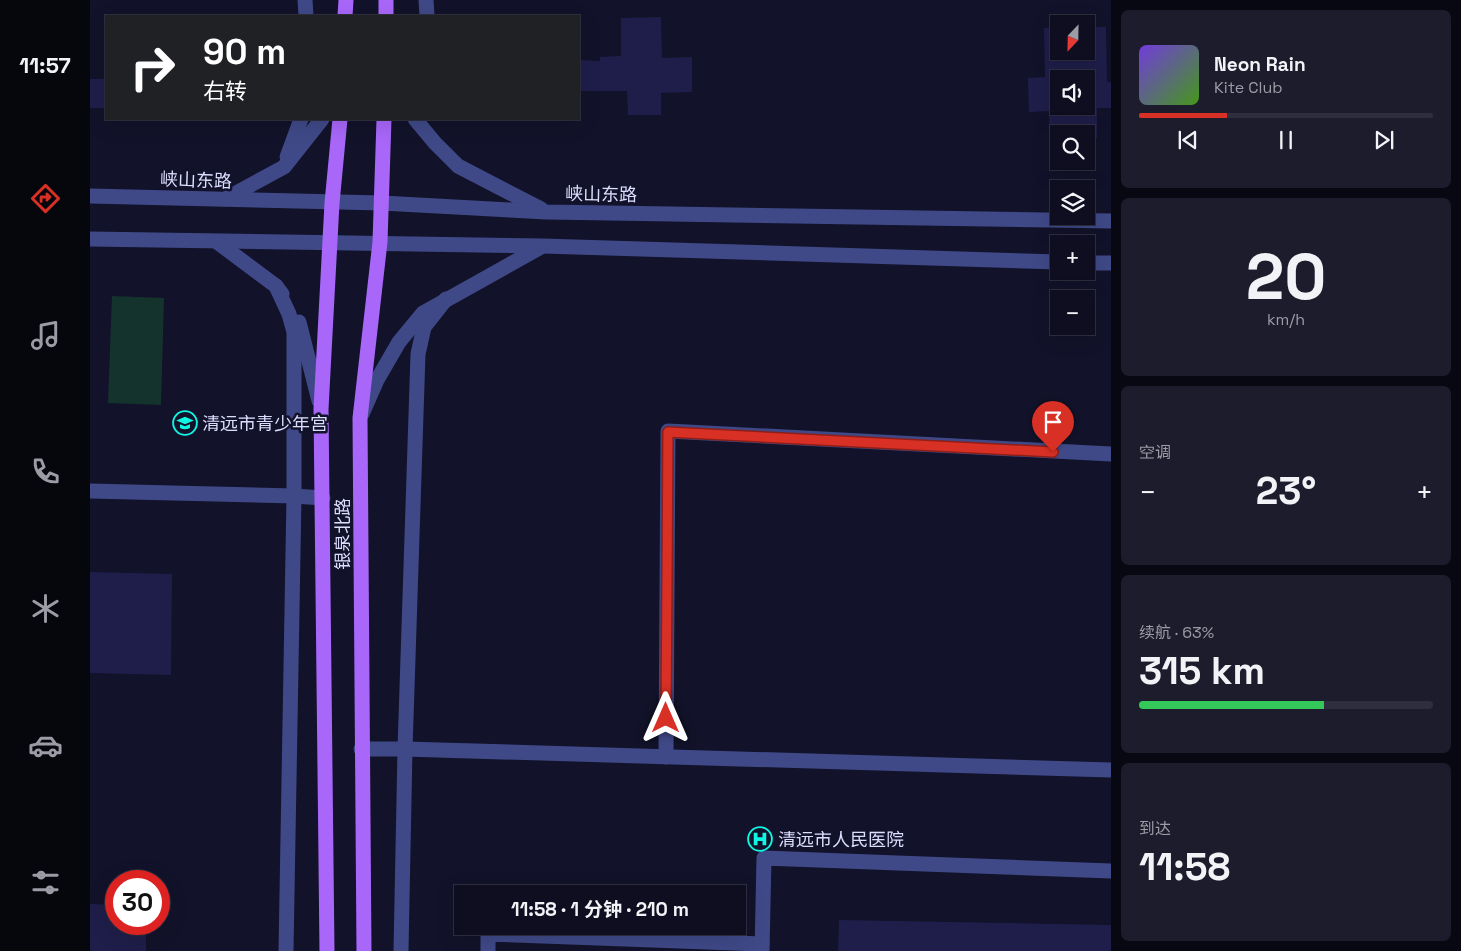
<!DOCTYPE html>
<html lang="zh">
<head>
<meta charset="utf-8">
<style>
  body { margin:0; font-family:"Space Grotesk","Noto Sans SC",sans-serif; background:#1c1c2d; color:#f1f3f6; height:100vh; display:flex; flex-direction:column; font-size:19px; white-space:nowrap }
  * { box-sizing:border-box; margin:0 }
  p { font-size:16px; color:#9b9ca5 }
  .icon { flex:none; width:28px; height:28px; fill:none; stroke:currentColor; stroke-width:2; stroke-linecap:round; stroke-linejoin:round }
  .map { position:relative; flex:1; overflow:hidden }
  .panel { display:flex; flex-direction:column; gap:10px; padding:10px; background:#080812; width:350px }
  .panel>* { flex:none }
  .top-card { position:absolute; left:15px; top:15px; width:475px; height:105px; border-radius:0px; box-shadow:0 5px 20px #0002,0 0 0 1px #2e2e3e; background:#202124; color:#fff; overflow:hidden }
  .needle { width:32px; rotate:202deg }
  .tools { position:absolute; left:960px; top:15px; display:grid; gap:10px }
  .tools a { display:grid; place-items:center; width:45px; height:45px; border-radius:0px; background:#0e0e20; box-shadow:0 5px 20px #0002,0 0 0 1px #2e2e3e; font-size:25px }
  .speed { position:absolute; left:15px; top:870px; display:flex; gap:10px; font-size:25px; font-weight:700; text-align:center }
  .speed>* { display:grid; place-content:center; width:65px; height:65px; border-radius:50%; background:#0e0e20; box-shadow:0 5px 20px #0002,0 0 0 1px #2e2e3e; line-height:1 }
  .speed .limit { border:8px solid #d22; background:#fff; color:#111 }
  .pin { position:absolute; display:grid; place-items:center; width:42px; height:42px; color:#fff; margin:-51px -21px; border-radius:50% 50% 50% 0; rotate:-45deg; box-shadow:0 0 5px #0007 }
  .pin .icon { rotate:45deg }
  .me { position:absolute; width:55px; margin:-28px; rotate:0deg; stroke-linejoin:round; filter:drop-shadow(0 0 4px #0008) }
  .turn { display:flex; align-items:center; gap:18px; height:105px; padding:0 15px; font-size:22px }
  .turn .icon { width:65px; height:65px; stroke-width:2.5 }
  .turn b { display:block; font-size:35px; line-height:42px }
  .big { font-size:38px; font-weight:700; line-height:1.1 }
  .panel .widget { flex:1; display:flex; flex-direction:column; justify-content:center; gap:8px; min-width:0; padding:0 18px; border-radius:8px; background:#1c1c2d }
  .panel .dial { align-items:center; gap:0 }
  .dial b { font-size:65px; line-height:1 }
  .song { display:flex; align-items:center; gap:15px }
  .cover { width:60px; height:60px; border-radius:8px; background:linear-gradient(135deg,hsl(260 70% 55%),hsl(100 70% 35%)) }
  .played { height:5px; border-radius:2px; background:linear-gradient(90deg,#d93025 30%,#2e2e3e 30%) }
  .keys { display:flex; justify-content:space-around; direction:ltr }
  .heat { display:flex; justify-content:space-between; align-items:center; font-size:28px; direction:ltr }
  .charge { height:8px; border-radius:4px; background:linear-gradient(90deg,#34c759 63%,#2e2e3e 0) }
  .trip { position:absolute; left:364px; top:885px; width:292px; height:50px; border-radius:0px; background:#0e0e20; box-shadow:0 5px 20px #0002,0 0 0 1px #2e2e3e; font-weight:700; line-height:50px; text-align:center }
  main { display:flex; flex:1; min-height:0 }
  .tabs { display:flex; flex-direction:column; width:90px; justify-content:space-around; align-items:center; background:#06060d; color:#9b9ca5 }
  .tabs .icon { width:35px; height:35px }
  .tabs .active { color:#d93025 }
  .tabs b { font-size:22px; color:#f1f3f6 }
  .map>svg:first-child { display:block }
</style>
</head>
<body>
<main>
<nav class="tabs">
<b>11:57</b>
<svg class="icon active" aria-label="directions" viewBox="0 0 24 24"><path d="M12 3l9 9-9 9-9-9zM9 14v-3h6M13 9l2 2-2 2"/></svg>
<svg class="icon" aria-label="music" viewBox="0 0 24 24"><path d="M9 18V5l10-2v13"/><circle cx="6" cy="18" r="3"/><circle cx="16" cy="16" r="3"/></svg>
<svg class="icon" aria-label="phone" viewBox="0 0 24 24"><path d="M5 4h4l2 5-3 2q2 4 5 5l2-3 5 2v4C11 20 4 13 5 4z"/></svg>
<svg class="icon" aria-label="climate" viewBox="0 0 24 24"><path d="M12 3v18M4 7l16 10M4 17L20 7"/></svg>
<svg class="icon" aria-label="car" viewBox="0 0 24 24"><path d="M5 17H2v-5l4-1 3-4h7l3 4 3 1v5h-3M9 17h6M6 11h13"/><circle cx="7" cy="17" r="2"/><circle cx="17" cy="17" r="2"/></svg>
<svg class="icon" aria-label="filters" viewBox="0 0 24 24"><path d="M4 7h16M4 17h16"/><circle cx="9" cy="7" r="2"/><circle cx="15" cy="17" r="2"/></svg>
</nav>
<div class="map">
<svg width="1021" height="951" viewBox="0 0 1021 951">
  <rect width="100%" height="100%" fill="#12122a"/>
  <!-- green -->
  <path fill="#15332d" d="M 22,296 L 74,298 L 71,405 L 18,403 Z"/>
  <!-- building -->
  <g fill="#1f1e4a" fill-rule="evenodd">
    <path d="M 571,17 L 572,58 L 602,57 L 602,92 L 571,93 L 571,115 L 538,115 L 537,91 L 489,91 L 489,60 L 510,61 L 510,57 L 531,56 L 531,18 Z"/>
    <path d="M 996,27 L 1016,27 L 1017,82 L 1021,82 L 1021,108 L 1007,108 L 1007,138 L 996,138 L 996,134 L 969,134 L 969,139 L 959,139 L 959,111 L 939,112 L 938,78 L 955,77 L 954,28 L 969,28 L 969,51 L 996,51 ZM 969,79 L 996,79 L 996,106 L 969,106 Z"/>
    <rect x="0" y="79" width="16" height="29"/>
    <path d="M 0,572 L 82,574 L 81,675 L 0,673 Z"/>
    <path d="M 0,904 L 26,905 L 26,924 L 56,924 L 56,951 L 0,951 Z"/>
    <path d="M 749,920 L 1021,925 L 1021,951 L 748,951 Z"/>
  </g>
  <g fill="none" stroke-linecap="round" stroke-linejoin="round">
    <!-- minor -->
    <g stroke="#3f4987" stroke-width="15">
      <path d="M 215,0 L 216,16"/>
      <path d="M 336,0 L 337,16"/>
      <path d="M 325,119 L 345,143 L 368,166 L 451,209"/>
      <path d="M 197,157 L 211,119"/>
      <path d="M 0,196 L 292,203 L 457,212 L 1021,221"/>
      <path d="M 135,199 L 194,167 L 232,119"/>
      <path d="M 0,239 L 453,246 L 969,262"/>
      <path d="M 127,242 L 186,286 L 192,294"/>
      <path d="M 996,263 L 1021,263"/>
      <path d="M 186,286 L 199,314 L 204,332 L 204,496 L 196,951"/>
      <path d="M 209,322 L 229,401"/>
      <path d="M 272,414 L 287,380 L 309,342 L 333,313 L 451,247"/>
      <path d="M 0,491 L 204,496 L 233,498"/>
      <path d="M 271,749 L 315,749 L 1021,770"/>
      <path d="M 576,757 L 578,431 L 1021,454"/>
      <path d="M 311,951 L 315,749 L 328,354 L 334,327 L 356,299"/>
      <path d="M 398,951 L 398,934 L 672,944"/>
      <path d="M 672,951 L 674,858 L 1021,871"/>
    </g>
    <!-- major -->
    <g stroke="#a867f9" stroke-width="15">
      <path d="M 255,16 L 256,0"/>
      <path d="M 296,16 L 296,0"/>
      <path d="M 237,951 L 231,409 L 242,203 L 250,119"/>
      <path d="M 274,951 L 270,418 L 290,242 L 294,119"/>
    </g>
  </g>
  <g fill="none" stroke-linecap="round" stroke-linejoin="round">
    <!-- route casing -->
    <g stroke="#8d1f18" stroke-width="12">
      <path id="route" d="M 576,718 L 578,432 L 963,452"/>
    </g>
    <!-- route -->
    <use href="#route" stroke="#d93025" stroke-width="9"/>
  </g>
  <!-- icons -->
  <defs>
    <g id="school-ring" transform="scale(1.25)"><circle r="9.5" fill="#12122a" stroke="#0ff6e3" stroke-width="1.5"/><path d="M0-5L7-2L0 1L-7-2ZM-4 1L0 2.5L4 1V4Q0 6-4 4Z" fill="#0ff6e3"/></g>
    <g id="hospital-ring" transform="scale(1.25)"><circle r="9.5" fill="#12122a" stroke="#0ff6e3" stroke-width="1.5"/><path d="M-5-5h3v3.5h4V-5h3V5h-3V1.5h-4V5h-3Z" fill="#0ff6e3"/></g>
  </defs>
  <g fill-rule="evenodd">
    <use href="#school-ring" x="95" y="423"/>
    <use href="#hospital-ring" x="670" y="839"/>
  </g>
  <g text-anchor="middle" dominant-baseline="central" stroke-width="5" stroke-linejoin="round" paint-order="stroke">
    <!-- street labels -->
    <g font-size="18" fill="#dcdefe" stroke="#12122a">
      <text transform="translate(106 180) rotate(2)">峡山东路</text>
      <text transform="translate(511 194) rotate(1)">峡山东路</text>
      <text transform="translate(252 534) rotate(-90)">银泉北路</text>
    </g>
    <!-- poi labels -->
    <g font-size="18" fill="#dcdefe" stroke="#12122a" text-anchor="start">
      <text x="112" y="423">清远市青少年宫</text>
      <text x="688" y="839">清远市人民医院</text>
    </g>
  </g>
</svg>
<div class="tools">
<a><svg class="needle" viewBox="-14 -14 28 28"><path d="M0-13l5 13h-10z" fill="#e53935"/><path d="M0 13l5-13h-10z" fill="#9b9ca5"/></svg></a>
<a><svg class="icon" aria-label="sound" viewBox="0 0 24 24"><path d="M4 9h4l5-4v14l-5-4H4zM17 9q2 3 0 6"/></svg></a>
<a><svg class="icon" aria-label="search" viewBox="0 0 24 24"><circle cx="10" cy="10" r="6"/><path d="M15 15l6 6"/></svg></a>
<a><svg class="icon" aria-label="layers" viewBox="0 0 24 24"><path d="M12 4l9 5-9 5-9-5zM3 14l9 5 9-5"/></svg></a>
<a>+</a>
<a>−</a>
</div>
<div class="speed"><div class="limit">30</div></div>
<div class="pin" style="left:963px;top:452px;background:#d93025"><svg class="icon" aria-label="arrive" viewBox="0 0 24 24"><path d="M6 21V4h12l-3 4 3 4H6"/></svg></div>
<svg class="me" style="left:576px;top:718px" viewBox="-20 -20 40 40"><path d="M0-17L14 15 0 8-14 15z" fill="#d93025" stroke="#fff" stroke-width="4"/></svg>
<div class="trip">11:58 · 1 分钟 · 210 m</div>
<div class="top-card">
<div class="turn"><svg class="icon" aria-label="right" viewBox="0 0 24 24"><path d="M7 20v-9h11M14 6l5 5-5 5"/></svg><div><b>90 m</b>右转</div></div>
</div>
</div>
<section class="panel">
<div class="widget">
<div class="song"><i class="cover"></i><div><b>Neon Rain</b><p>Kite Club</p></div></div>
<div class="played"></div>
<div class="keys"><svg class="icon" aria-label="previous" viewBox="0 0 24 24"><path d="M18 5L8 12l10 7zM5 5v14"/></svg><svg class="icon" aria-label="pause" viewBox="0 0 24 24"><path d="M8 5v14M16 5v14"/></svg><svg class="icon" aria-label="next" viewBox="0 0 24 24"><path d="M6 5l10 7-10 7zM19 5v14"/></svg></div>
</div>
<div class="widget dial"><b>20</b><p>km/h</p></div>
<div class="widget"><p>空调</p>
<div class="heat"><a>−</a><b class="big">23°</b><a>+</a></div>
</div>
<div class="widget"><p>续航 · 63%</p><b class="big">315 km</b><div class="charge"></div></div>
<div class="widget"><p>到达</p><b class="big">11:58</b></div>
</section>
</main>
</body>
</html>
